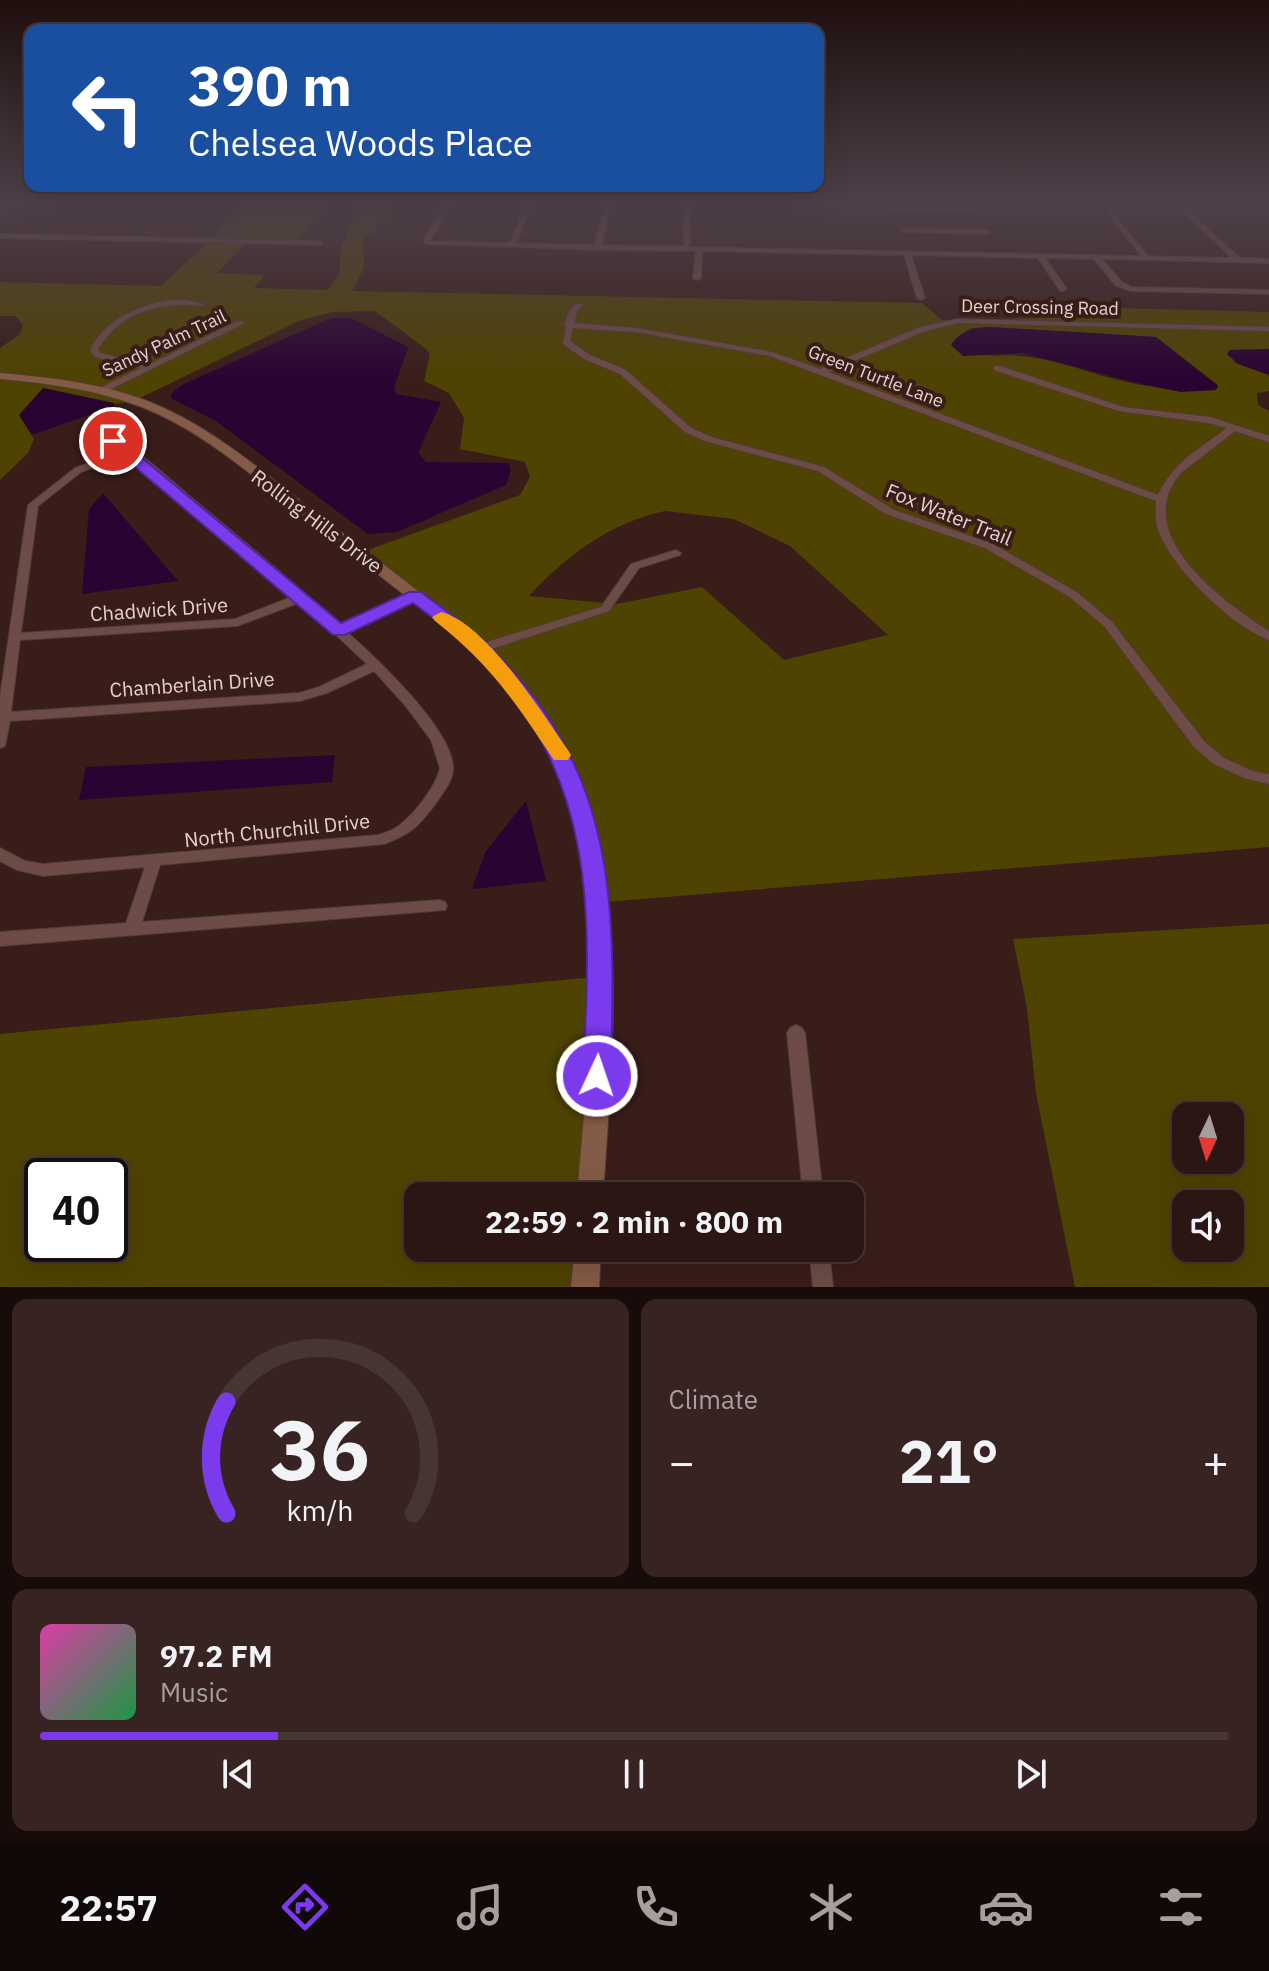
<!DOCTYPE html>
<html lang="en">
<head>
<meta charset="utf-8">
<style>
  body { margin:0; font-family:"IBM Plex Sans",sans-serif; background:#372321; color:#f1f3f6; height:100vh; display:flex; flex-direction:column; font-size:30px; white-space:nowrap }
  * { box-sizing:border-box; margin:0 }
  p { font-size:26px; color:#a69fa0 }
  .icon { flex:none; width:44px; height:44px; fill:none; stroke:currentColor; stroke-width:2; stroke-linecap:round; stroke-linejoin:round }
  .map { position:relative; height:1287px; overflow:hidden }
  .side { display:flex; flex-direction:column; gap:12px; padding:12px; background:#180c0a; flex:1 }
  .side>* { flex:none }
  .top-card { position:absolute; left:24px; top:24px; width:800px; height:168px; border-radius:16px; box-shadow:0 8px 32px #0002,0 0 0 2px #473533; background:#1a4fa0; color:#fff; overflow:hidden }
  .needle { width:52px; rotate:184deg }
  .tools { position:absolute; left:1172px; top:1102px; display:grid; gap:16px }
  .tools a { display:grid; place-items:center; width:72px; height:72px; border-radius:16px; background:#2b1613; box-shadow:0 8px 32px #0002,0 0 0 2px #473533; font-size:40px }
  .speed { position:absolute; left:24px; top:1158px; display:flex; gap:16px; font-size:40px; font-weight:700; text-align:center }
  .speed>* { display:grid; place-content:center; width:104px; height:104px; border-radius:50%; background:#2b1613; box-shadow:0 8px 32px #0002,0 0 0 2px #473533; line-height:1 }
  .speed .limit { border:4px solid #111; border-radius:12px; background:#fff; color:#111 }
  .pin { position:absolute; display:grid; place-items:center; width:68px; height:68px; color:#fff; margin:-34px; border:4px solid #fff; border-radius:50%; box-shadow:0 2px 8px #0007 }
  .me { position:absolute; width:88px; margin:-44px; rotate:3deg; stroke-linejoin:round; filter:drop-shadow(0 0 6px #0008) }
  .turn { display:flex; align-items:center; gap:28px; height:168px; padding:0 32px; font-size:36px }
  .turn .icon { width:104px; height:104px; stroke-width:2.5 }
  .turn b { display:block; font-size:56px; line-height:68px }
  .big { font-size:60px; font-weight:700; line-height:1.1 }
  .side .card { flex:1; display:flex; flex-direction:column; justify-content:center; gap:12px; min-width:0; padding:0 28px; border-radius:16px; background:#372321 }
  .side .dial { align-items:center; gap:0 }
  .dial svg { height:208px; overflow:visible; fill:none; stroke:#473533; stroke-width:7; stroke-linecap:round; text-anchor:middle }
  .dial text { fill:#f1f3f6; stroke:none }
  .song { display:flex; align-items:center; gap:24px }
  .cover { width:96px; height:96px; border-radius:12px; background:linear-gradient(135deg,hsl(320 70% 55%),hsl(140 70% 35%)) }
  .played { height:8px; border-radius:4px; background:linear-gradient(90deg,#7c3aed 20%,#473533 20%) }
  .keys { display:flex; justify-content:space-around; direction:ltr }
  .heat { display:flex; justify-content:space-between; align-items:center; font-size:44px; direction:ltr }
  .side .tiles { flex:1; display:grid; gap:12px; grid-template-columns:1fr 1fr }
  .card:last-child { grid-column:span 2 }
  .trip { position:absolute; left:404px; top:1182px; width:460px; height:80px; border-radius:16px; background:#2b1613; box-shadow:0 8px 32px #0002,0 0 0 2px #473533; font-weight:700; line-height:80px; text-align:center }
  .menu { display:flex; height:128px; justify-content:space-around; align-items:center; background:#110908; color:#a69fa0 }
  .menu .icon { width:56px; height:56px }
  .menu .current { color:#7c3aed }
  .menu b { font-size:36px; color:#f1f3f6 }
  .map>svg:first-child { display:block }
</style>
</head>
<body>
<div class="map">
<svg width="1269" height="1287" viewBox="0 0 1269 1287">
  <rect width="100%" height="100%" fill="#391d19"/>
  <!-- green -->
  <g fill="#4e4300" fill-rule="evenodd">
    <path d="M 251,202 L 330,202 L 295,241 L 248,241 L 217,273 L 265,275 L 254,288 L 328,290 L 339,274 L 341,246 L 356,216 L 357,202 L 394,202 L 391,213 L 363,240 L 364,268 L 352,291 L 922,303 L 942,320 L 1046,318 L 1040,306 L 1269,312 L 1269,349 L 1231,350 L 1234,362 L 1269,375 L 1269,391 L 1257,393 L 1258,405 L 1269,411 L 1269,847 L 606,902 C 595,826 576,761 532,698 L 365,551 L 520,495 L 530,477 L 525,462 L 460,449 L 464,418 L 449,393 L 424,381 L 430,354 L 426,349 L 375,311 L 333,312 L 301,320 L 138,399 L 0,374 L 0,348 L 20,334 L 23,325 L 16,316 L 0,316 L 0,282 L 161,286 ZM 991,327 L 1156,337 L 1218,385 C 1193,385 1167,388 1143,385 C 1090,377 1048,351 992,356 L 964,332 L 972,328 ZM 665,511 L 734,519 L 790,546 L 888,635 L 784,660 L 702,587 L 617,604 L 529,596 C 567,555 610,523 665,511 Z"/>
    <path d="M 0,378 L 73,388 L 131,402 L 19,415 L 34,439 L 28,453 L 0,480 Z"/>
    <path d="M 1269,924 L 1269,1287 L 1075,1287 L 1036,1093 L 1027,1008 L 1013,939 ZM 1186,1116 L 1230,1116 L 1230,1160 L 1186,1160 ZM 1186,1204 L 1230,1204 L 1230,1248 L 1186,1248 Z"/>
    <path d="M 594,977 L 582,1196 L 418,1196 L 418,1248 L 579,1248 L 576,1287 L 0,1287 L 0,1034 ZM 42,1176 L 110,1176 L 110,1244 L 42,1244 Z"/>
  </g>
  <!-- water -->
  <g fill="#290331">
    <path d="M 331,318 L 351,318 L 408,347 L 394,388 L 396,394 L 441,402 L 418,453 L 426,462 L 508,463 L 511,469 L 506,485 L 397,532 L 368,534 L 216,421 L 172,399 L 171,394 L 182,385 Z"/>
    <path d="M 991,327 L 1156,337 L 1218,386 L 1216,390 L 1181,392 L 1145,385 L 1022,353 L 963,356 L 951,345 C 961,330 974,328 991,327 Z"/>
    <path d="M 1269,349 L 1269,375 L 1238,364 L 1227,354 L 1230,350 Z"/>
    <path d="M 43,388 L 114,403 L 114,406 L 32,435 L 19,415 Z"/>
    <path d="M 103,493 L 178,581 L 82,594 L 89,509 Z"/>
    <path d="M 335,755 L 332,782 L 79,800 L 86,767 Z"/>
    <path d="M 526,801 L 546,881 L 472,889 L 486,851 Z"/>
  </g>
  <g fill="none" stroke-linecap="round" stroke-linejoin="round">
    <!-- street casing -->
    <g stroke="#523b38" stroke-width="2">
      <g id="street">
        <path d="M 446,202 L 452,202 L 430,241 L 510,243 L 527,202 L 533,202 L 516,243 L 595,245 L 605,202 L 611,202 L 602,245 L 684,246 L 684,202 L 690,202 L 690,247 L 1141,256 L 1108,214 L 1111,212 L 1148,256 L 1232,258 L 1184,212 L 1186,209 L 1240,258 L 1269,259 L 1269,263 L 1102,259 L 1122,282 L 1132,287 L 1269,290 L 1269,294 L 1131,291 L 1116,286 L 1094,259 L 1045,258 L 1067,289 L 1063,291 L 1060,291 L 1038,258 L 911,255 L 925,298 L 921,300 L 917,298 L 904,255 L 702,251 L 701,278 L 697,280 L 693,278 L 696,251 L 598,250 L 426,244 L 423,240 Z"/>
        <path d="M 896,207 L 970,208 L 973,210 L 970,212 L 894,210 Z"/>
        <path d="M 904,229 L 987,230 L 990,232 L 987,234 L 902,232 L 902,230 Z"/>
        <path d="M 0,234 L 320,241 L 323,243 L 320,245 L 0,238 Z"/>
        <path d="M 170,300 L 185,300 L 205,304 L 201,306 C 161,301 119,312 98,350 L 101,353 L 148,365 L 238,321 L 245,323 L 103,393 L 97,393 L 97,389 L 141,368 L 95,357 L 90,350 C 105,320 138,305 170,300 Z"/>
        <path d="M 576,303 L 583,305 L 577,312 L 574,323 L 636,328 L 772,352 L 820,369 L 920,327 L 958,319 L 1269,327 L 1269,331 L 958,323 L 925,331 L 828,372 L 1158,495 C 1175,460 1197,451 1227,428 L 1209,423 L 1119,411 L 994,370 L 994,366 L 1000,366 L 1123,407 L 1210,417 L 1269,436 L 1269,442 L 1235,431 L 1182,472 C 1127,532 1223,602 1269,631 L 1269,640 C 1231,626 1168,565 1157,526 C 1155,518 1156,509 1156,501 L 770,356 L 636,332 L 573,328 L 570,341 L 590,355 L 626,370 L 691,428 L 711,437 L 824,467 L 894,510 L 993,544 L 1078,593 L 1112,622 L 1204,741 L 1224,758 L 1252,771 L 1269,774 L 1269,784 L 1244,778 L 1214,764 L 1194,747 L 1104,626 L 1070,597 L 985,548 L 886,514 L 818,471 L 705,441 L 685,432 L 620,374 L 584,359 L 563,344 L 566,327 L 564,325 L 569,311 Z"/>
        <path d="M 102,436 C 133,442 167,478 192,498 C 242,540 293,581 341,626 L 411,594 L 419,594 L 421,596 L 419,598 L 347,632 C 374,656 457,733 453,771 C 452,782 442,794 436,803 C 419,826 411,834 384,844 L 160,865 L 142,922 L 439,900 L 445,902 L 447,906 L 445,910 L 0,946 L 0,932 L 126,923 L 145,867 L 43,876 L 17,870 L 0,861 L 0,848 L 25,861 L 43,864 L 378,835 C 384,833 391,831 397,827 C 413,816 436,787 440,768 L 431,740 L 404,704 L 374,671 L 327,693 L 300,701 L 10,721 L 5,746 L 0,748 L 0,697 L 28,505 L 75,468 L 121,451 L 110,443 L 99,441 L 97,439 ZM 127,455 L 143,467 L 294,596 L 235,619 L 21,633 L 38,506 L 81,472 ZM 301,602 L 367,664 L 319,687 L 299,693 L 11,712 L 20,640 L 237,626 Z"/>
        <path d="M 676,550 L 681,553 L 680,555 L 639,568 L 609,611 L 485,651 L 481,652 L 475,648 L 477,645 L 601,607 L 631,564 Z"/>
        <path d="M 796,1025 L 802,1028 L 805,1033 L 823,1196 L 803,1196 L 787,1033 L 790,1028 Z"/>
        <path d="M 809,1248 L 829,1248 L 833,1287 L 813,1287 Z"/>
      </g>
    </g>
    <!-- secondary casing -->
    <g stroke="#523b38" stroke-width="2">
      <g id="secondary">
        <path d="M 0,373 C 58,378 118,385 170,411 C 228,439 277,484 328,522 C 365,550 402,578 438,607 C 459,623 482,637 499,656 C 641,806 615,1007 603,1196 L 577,1196 C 592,1015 624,806 486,661 C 468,642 445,627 425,611 C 389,583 352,554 316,526 C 265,487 216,441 158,414 C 108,391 54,384 0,379 Z"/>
        <path d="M 575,1248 L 601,1248 L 599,1287 L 571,1287 Z"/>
      </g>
    </g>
    <!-- street -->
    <use href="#street" fill="#6d4c47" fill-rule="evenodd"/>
    <!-- secondary -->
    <use href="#secondary" fill="#845b46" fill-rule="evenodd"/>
  </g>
  <!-- sky -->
  <linearGradient id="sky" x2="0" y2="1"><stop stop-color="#1f100e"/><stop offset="0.53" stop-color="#4e4049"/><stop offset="1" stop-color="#4e4049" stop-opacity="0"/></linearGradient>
  <rect width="1269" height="382" fill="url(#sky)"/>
  <!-- route -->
  <path fill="#7c3aed" stroke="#51269a" stroke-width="2" d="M 108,438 L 118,438 L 341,623 L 409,592 L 421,592 C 443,609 468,625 488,645 C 620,774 615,905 611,1076 L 607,1084 L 597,1088 L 587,1084 L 583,1076 C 591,913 599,778 475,653 C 457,634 434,619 413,603 L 345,635 L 333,635 L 108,444 Z"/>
  <!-- slow -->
  <path fill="#f59e0b" d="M 441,612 C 486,623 542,713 568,750 L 571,755 L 568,760 L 554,760 C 514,701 492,666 435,621 L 432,617 Z"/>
  <g text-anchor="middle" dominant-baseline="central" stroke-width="8" stroke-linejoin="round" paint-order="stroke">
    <!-- far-street labels -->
    <g font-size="18" fill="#e4d1cd" stroke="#391d19">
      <text transform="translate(1040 307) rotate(1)">Deer Crossing Road</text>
      <text transform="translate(164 343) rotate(-25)">Sandy Palm Trail</text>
      <text transform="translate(876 376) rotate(21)">Green Turtle Lane</text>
    </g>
    <!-- street labels -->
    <g font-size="20" fill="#e4d1cd" stroke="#391d19">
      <text transform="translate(949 514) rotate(22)">Fox Water Trail</text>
      <text transform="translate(317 521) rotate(37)">Rolling Hills Drive</text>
      <text transform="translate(159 609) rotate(-4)">Chadwick Drive</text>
      <text transform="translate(192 684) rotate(-4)">Chamberlain Drive</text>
      <text transform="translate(277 830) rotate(-6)">North Churchill Drive</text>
    </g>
  </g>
</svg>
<div class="tools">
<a><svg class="needle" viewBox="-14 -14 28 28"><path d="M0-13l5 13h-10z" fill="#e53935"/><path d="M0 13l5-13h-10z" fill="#a69fa0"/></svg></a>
<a><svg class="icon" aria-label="sound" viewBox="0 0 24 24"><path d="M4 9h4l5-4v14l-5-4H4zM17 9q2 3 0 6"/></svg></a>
</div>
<div class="speed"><div class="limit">40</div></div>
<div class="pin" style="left:113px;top:441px;background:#d93025"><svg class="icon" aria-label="arrive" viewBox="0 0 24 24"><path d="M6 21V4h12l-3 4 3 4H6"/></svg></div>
<svg class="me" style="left:597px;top:1076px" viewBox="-20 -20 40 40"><circle r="17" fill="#7c3aed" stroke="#fff" stroke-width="3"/><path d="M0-11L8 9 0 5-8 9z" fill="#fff"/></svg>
<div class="trip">22:59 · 2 min · 800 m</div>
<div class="top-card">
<div class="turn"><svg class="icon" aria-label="left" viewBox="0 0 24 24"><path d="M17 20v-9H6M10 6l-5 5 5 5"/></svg><div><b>390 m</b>Chelsea Woods Place</div></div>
</div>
</div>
<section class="side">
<div class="tiles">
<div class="card dial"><svg viewBox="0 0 100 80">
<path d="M14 69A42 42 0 1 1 86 69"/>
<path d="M14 69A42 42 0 0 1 14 26" stroke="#7c3aed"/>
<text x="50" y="56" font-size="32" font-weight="700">36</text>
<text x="50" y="72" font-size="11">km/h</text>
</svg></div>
<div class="card"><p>Climate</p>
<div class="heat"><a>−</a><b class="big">21°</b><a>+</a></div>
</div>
<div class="card">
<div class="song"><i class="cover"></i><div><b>97.2 FM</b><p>Music</p></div></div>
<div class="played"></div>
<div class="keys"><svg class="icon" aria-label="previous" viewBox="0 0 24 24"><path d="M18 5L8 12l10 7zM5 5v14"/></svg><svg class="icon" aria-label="pause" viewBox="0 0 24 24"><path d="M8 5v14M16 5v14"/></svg><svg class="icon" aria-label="next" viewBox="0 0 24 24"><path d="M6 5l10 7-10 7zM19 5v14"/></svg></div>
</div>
</div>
</section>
<nav class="menu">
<b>22:57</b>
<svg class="icon current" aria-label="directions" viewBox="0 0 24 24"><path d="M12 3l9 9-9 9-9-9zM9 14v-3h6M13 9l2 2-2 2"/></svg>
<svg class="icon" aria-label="music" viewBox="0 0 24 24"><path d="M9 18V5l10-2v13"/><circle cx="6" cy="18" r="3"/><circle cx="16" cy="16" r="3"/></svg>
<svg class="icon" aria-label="phone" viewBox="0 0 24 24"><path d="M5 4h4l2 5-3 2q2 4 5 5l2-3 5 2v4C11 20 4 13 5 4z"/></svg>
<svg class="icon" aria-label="climate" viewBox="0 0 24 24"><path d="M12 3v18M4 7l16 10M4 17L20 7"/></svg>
<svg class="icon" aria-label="car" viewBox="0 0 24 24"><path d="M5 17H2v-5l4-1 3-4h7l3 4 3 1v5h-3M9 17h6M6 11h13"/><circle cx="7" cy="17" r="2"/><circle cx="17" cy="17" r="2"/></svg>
<svg class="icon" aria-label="filters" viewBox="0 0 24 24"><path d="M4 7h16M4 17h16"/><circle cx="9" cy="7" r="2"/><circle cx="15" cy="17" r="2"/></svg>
</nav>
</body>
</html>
